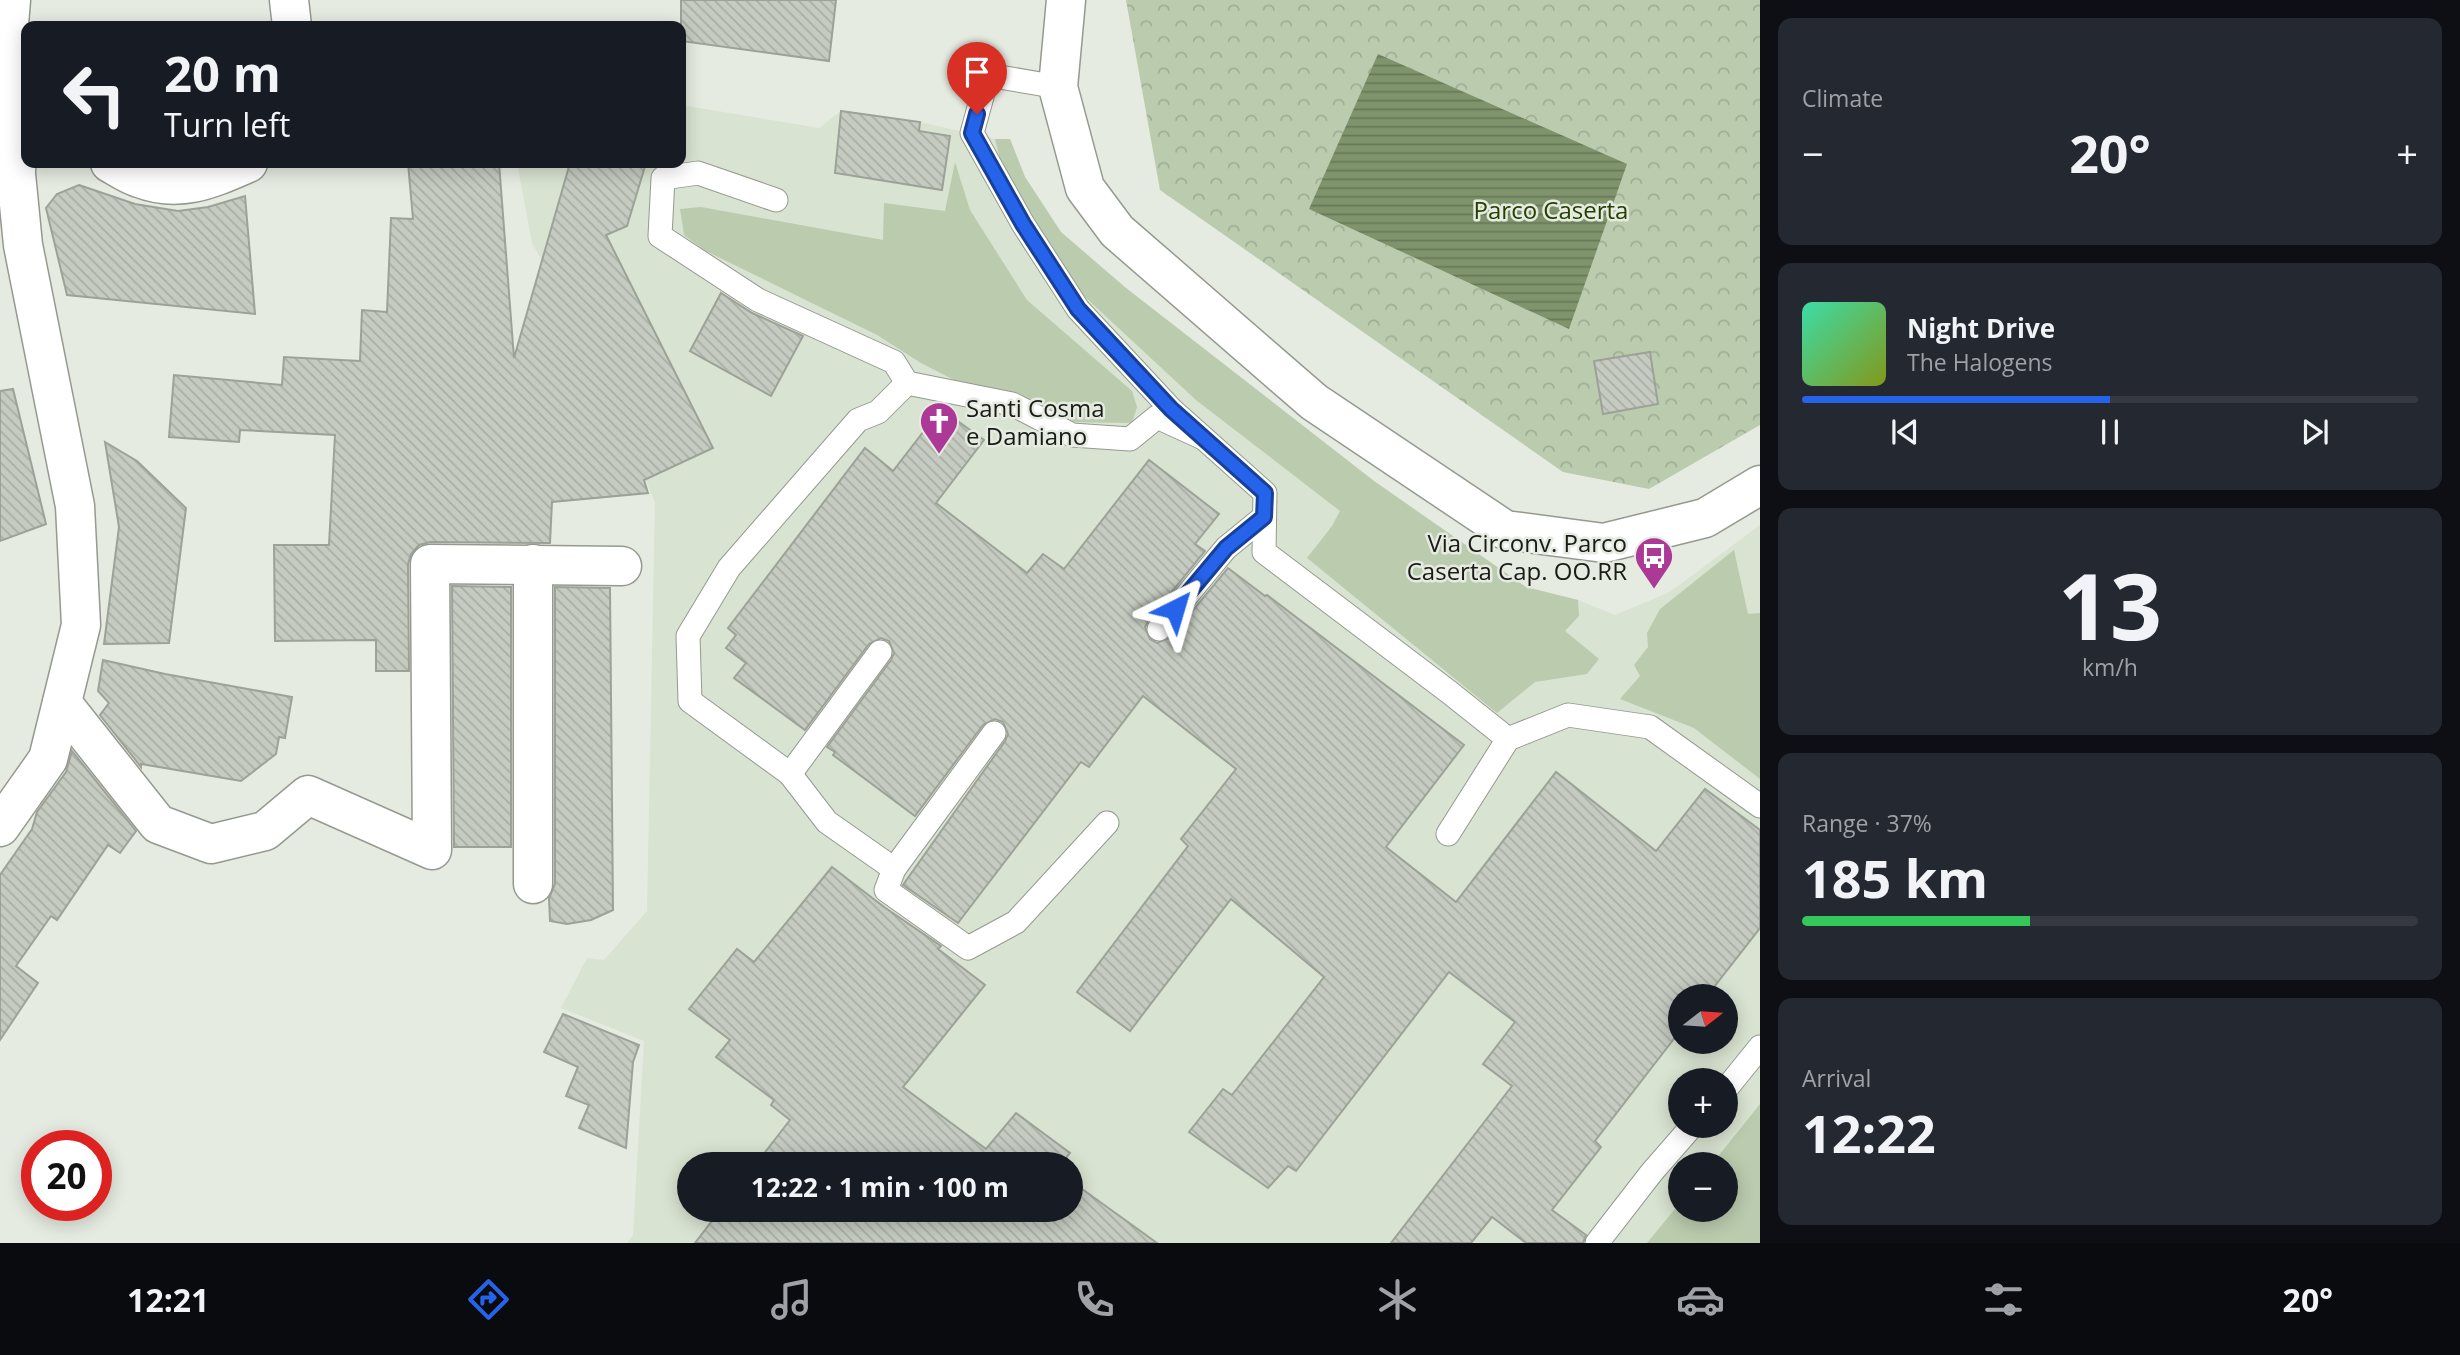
<!DOCTYPE html>
<html lang="en">
<head>
<meta charset="utf-8">
<style>
  body { margin:0; font-family:"Open Sans",sans-serif; background:#242831; color:#f1f3f6; height:100vh; display:flex; flex-direction:column; font-size:26px; white-space:nowrap }
  * { box-sizing:border-box; margin:0 }
  p { font-size:23px; color:#9ea1a6 }
  .icon { flex:none; width:38px; height:38px; fill:none; stroke:currentColor; stroke-width:2; stroke-linecap:round; stroke-linejoin:round }
  .map { position:relative; flex:1; overflow:hidden }
  .details { display:flex; flex-direction:column; gap:18px; padding:18px; background:#0d0f14; width:700px }
  .details>* { flex:none }
  .banner { position:absolute; left:21px; top:21px; width:665px; height:147px; border-radius:14px; box-shadow:0 4px 18px #0003; background:#171b24; color:#f1f3f6; overflow:hidden }
  .needle { width:46px; rotate:73deg }
  .buttons { position:absolute; left:1668px; top:984px; display:grid; gap:14px }
  .buttons a { display:grid; place-items:center; width:70px; height:70px; border-radius:50%; background:#171b24; box-shadow:0 4px 18px #0003; font-size:35px }
  .speed { position:absolute; left:21px; top:1130px; display:flex; gap:14px; font-size:35px; font-weight:700; text-align:center }
  .speed>* { display:grid; place-content:center; width:91px; height:91px; border-radius:50%; background:#171b24; box-shadow:0 4px 18px #0003; line-height:1 }
  .speed .limit { border:10px solid #d22; background:#fff; color:#111 }
  .pin { position:absolute; display:grid; place-items:center; width:60px; height:60px; color:#fff; margin:-72px -30px; border-radius:50% 50% 50% 0; rotate:-45deg; box-shadow:0 0 7px #0007 }
  .pin .icon { rotate:45deg }
  .me { position:absolute; width:77px; margin:-38px; rotate:40deg; stroke-linejoin:round; filter:drop-shadow(0 0 5px #0008) }
  .turn { display:flex; align-items:center; gap:24px; height:147px; padding:0 28px; font-size:32px }
  .turn .icon { width:91px; height:91px; stroke-width:2.5 }
  .turn b { display:block; font-size:49px; line-height:60px }
  .big { font-size:52px; font-weight:700; line-height:1.1 }
  .details .widget { flex:1; display:flex; flex-direction:column; justify-content:center; gap:10px; min-width:0; padding:0 24px; border-radius:14px; background:#242831 }
  .details .dial { align-items:center; gap:0 }
  .dial b { font-size:91px; line-height:1 }
  .song { display:flex; align-items:center; gap:21px }
  .cover { width:84px; height:84px; border-radius:10px; background:linear-gradient(135deg,hsl(160 70% 55%),hsl(70 70% 35%)) }
  .played { height:7px; border-radius:4px; background:linear-gradient(90deg,#2563eb 50%,#363941 50%) }
  .keys { display:flex; justify-content:space-around; direction:ltr }
  .heat { display:flex; justify-content:space-between; align-items:center; font-size:38px; direction:ltr }
  .charge { height:10px; border-radius:5px; background:linear-gradient(90deg,#34c759 37%,#363941 0) }
  .trip { position:absolute; left:677px; top:1152px; width:406px; height:70px; border-radius:35px; background:#171b24; box-shadow:0 4px 18px #0003; font-weight:700; line-height:70px; text-align:center }
  .tabs { display:flex; height:112px; justify-content:space-around; align-items:center; background:#090b0e; color:#9ea1a6 }
  .tabs .icon { width:49px; height:49px }
  .tabs .on { color:#2563eb }
  .tabs b { font-size:32px; color:#f1f3f6 }
  main { display:flex; flex:1; min-height:0 }
  .map>svg:first-child { display:block }
</style>
</head>
<body>
<main>
<div class="map">
<svg width="1760" height="1243" viewBox="0 0 1760 1243">
  <defs>
    <pattern id="park-crowns" width="20" height="18" patternUnits="userSpaceOnUse" patternTransform="scale(1.75)"><rect width="20" height="18" fill="#bbcbae"/><path d="M2 6a3 3 0 1 1 6 0M12 15a3 3 0 1 1 6 0" fill="none" stroke="#a0ae95"/></pattern>
    <pattern id="water-rules" width="6" height="5" patternUnits="userSpaceOnUse" patternTransform="scale(1.75)"><rect width="6" height="5" fill="#7f946c"/><path d="M0 2.5h6" fill="none" stroke="#677858"/></pattern>
    <pattern id="building-back-hatch" width="6" height="6" patternUnits="userSpaceOnUse" patternTransform="scale(1.75)"><rect width="6" height="6" fill="#c5cbc0"/><path d="M-1 5l2 2M0 0l6 6M5-1l2 2" fill="none" stroke="#a9aea4"/></pattern>
  </defs>
  <rect width="100%" height="100%" fill="#e5ebe0"/>
  <!-- built -->
  <path fill="#d9e3d1" fill-rule="evenodd" d="M 681,105 L 819,128 L 841,111 L 920,122 L 995,139 L 1010,139 L 1025,177 L 1061,232 L 1126,288 L 1374,481 L 1526,587 L 1578,600 L 1615,615 L 1670,592 L 1760,525 L 1760,1243 L 627,1243 L 633,1235 L 644,1041 L 561,1008 L 587,958 L 604,960 L 647,911 L 655,502 L 577,321 L 532,243 L 517,163 L 681,163 ZM 1680,996 L 1726,996 L 1726,1041 L 1680,1041 ZM 1680,1080 L 1726,1080 L 1726,1125 L 1680,1125 ZM 690,1164 L 1071,1164 L 1071,1209 L 690,1209 ZM 1680,1164 L 1726,1164 L 1726,1209 L 1680,1209 Z"/>
  <!-- park -->
  <path fill="url(#park-crowns)" d="M 1126,0 L 1760,0 L 1760,425 L 1649,489 L 1563,472 L 1160,190 Z"/>
  <!-- garden -->
  <g fill="#bbcbae">
    <path d="M 995,139 L 1010,139 L 1025,177 L 1061,232 L 1126,288 L 1374,481 L 1526,587 L 1578,600 L 1579,616 L 1565,631 L 1599,659 L 1587,674 L 1535,682 L 1497,713 L 1307,558 L 1332,526 L 1340,511 L 1196,400 L 1084,296 L 1055,262 L 1004,176 Z"/>
    <path d="M 955,162 L 970,210 L 1027,300 L 1132,391 L 1137,407 L 1132,423 L 1069,422 L 958,382 L 921,363 L 877,335 L 704,250 L 684,235 L 680,209 L 701,207 L 883,240 L 884,203 L 945,211 Z"/>
    <path d="M 1734,550 L 1748,614 L 1760,613 L 1760,779 L 1694,728 L 1620,699 L 1640,676 L 1634,665 L 1648,647 L 1647,633 L 1660,609 Z"/>
    <path d="M 1760,1104 L 1760,1243 L 1647,1243 L 1680,1203 L 1680,1209 L 1726,1209 L 1726,1164 L 1712,1164 Z"/>
  </g>
  <!-- water -->
  <path fill="url(#water-rules)" d="M 1378,54 L 1627,164 L 1569,329 L 1309,209 Z"/>
  <!-- building -->
  <g fill="url(#building-back-hatch)" stroke="#9ca297" stroke-width="2">
    <path d="M 681,0 L 836,0 L 829,61 L 681,41 Z"/>
    <path d="M 841,111 L 920,122 L 919,131 L 950,136 L 942,190 L 835,173 Z"/>
    <path d="M 408,163 L 499,163 L 514,358 L 570,163 L 646,163 L 627,226 L 606,235 L 713,448 L 644,480 L 648,493 L 552,502 L 550,543 L 430,542 L 419,545 L 411,554 L 408,564 L 409,671 L 376,671 L 376,640 L 275,641 L 274,545 L 329,545 L 335,435 L 240,430 L 239,442 L 169,437 L 174,375 L 282,385 L 284,357 L 360,361 L 362,310 L 387,312 L 391,218 L 413,219 Z"/>
    <path d="M 79,185 L 135,204 L 178,211 L 208,207 L 245,196 L 255,314 L 67,295 L 46,208 L 57,194 Z"/>
    <path d="M 721,293 L 752,313 L 803,336 L 771,396 L 690,351 Z"/>
    <path d="M 1650,352 L 1658,404 L 1603,414 L 1594,361 Z"/>
    <path d="M 13,389 L 46,524 L 0,541 L 0,391 Z"/>
    <path d="M 941,409 L 984,440 L 936,503 L 1027,573 L 1043,554 L 1064,569 L 1149,460 L 1219,514 L 1195,544 L 1205,551 L 1148,621 L 1145,627 L 1150,639 L 1157,643 L 1170,638 L 1228,568 L 1265,596 L 1267,595 L 1464,745 L 1386,847 L 1456,902 L 1556,772 L 1656,851 L 1705,789 L 1760,830 L 1760,928 L 1707,996 L 1680,996 L 1680,1031 L 1595,1141 L 1601,1147 L 1552,1210 L 1586,1235 L 1583,1243 L 1526,1243 L 1492,1217 L 1471,1243 L 1391,1243 L 1512,1086 L 1483,1064 L 1515,1022 L 1449,972 L 1296,1171 L 1288,1166 L 1268,1188 L 1189,1132 L 1223,1089 L 1232,1095 L 1324,977 L 1231,899 L 1130,1031 L 1077,992 L 1188,846 L 1181,839 L 1236,769 L 1143,696 L 1089,767 L 1081,762 L 958,923 L 903,885 L 1005,741 L 1008,734 L 1003,722 L 995,719 L 983,725 L 915,816 L 833,755 L 835,752 L 827,747 L 891,660 L 894,653 L 889,641 L 881,638 L 869,644 L 805,730 L 734,678 L 746,663 L 726,648 L 736,635 L 728,628 L 865,448 L 893,471 Z"/>
    <path d="M 105,442 L 137,461 L 186,508 L 169,643 L 104,644 L 119,527 Z"/>
    <path d="M 452,586 L 511,587 L 511,847 L 454,847 Z"/>
    <path d="M 555,587 L 610,588 L 613,910 L 591,920 L 567,924 L 550,921 L 549,898 L 555,884 Z"/>
    <path d="M 103,660 L 165,674 L 292,697 L 285,738 L 279,737 L 276,754 L 241,781 L 141,764 L 141,767 L 100,715 L 109,703 L 98,691 Z"/>
    <path d="M 72,751 L 136,831 L 120,853 L 108,845 L 57,920 L 51,916 L 16,966 L 38,983 L 0,1040 L 0,875 L 32,829 L 37,812 L 66,772 Z"/>
    <path d="M 832,867 L 884,907 L 941,946 L 938,949 L 985,985 L 903,1087 L 986,1149 L 1016,1113 L 1070,1153 L 1061,1164 L 756,1164 L 790,1120 L 771,1105 L 774,1100 L 716,1057 L 730,1040 L 689,1009 L 737,949 L 754,962 Z"/>
    <path d="M 563,1014 L 639,1045 L 633,1062 L 626,1148 L 579,1128 L 589,1105 L 566,1096 L 578,1067 L 544,1052 Z"/>
    <path d="M 1071,1181 L 1157,1243 L 695,1243 L 721,1209 L 1071,1209 Z"/>
  </g>
  <g fill="none" stroke-linecap="round" stroke-linejoin="round">
    <!-- lane casing -->
    <g stroke="#959a90" stroke-width="25">
      <g id="lane">
        <path d="M 1058,87 L 988,75 L 972,133 L 1023,224 L 1078,309 L 1171,409 L 1265,493 L 1264,552 L 1449,692 L 1508,739 L 1568,715 L 1650,727 L 1760,806"/>
        <path d="M 776,200 L 698,173 L 663,178 L 660,236 L 758,300 L 894,362 L 907,383"/>
        <path d="M 1159,629 L 1226,548 L 1264,517"/>
        <path d="M 790,774 L 880,652"/>
        <path d="M 1107,823 L 1016,922 L 968,948 L 886,890 L 894,869 L 827,822 L 790,774 L 690,701 L 688,636 L 729,568 L 858,420 L 878,412 L 907,383 L 1012,404 L 1072,435 L 1130,439 L 1157,417 L 1203,438"/>
        <path d="M 1448,834 L 1508,739"/>
        <path d="M 894,869 L 994,733"/>
        <path d="M 1726,1089 L 1760,1047"/>
        <path d="M 1597,1243 L 1652,1172 L 1693,1125"/>
      </g>
    </g>
    <!-- street casing -->
    <g stroke="#959a90" stroke-width="41">
      <g id="street">
        <path d="M 289,0 L 292,26"/>
        <path d="M 1066,0 L 1058,87 L 1085,188 L 1117,231 L 1314,402 L 1505,530 L 1604,543 L 1705,518 L 1760,485"/>
        <path d="M 110,163 C 119,168 129,175 139,178 C 180,194 211,179 248,163"/>
        <path d="M 62,703 L 158,824 L 211,844 L 265,831 L 308,795 L 432,850 L 430,564 L 622,566"/>
        <path d="M 0,827 L 48,759 L 81,625 L 75,506 L 23,245 L 16,174 L 17,120 L 9,24 L 11,0"/>
        <path d="M 533,884 L 533,564"/>
      </g>
    </g>
    <!-- lane -->
    <use href="#lane" stroke="#fff" stroke-width="23"/>
    <!-- street -->
    <use href="#street" stroke="#fff" stroke-width="38"/>
  </g>
  <g fill="none" stroke-linecap="round" stroke-linejoin="round">
    <!-- route casing -->
    <g stroke="#184099" stroke-width="18">
      <path id="route" d="M 977,114 L 972,133 L 1023,224 L 1078,309 L 1171,409 L 1265,493 L 1264,517 L 1226,548 L 1175,609"/>
    </g>
    <!-- route -->
    <use href="#route" stroke="#2563eb" stroke-width="12"/>
  </g>
  <!-- icons -->
  <defs>
    <g id="church-pin" transform="scale(2.0125)"><path d="M0 17L-7.5 6A9.5 9.5 0 1 1 7.5 6Z" fill="#ab3995" stroke="#e5ebe0"/><path d="M-1.2-6h2.4v3.5h3.3v2.4h-3.3V6h-2.4V-.1h-3.3v-2.4h3.3Z" fill="#fff"/></g>
    <g id="bus-pin" transform="scale(2.0125)"><path d="M0 17L-7.5 6A9.5 9.5 0 1 1 7.5 6Z" fill="#ab3995" stroke="#e5ebe0"/><path d="M-5-6H5V4H4V6H2V4H-2V6H-4V4H-5ZM-3.5-4V0h7V-4ZM-3.5 1.2v1.5H-2V1.2ZM2 1.2v1.5H3.5V1.2Z" fill="#fff"/></g>
  </defs>
  <g fill-rule="evenodd">
    <use href="#church-pin" x="939" y="421"/>
    <use href="#bus-pin" x="1654" y="556"/>
  </g>
  <g text-anchor="middle" dominant-baseline="central" stroke-width="5" stroke-linejoin="round" paint-order="stroke">
    <!-- park labels -->
    <g font-size="24" fill="#264000" stroke="#e5ebe0">
      <text x="1551" y="209">Parco Caserta</text>
    </g>
    <!-- poi labels -->
    <g font-size="24" fill="#191b17" stroke="#e5ebe0" text-anchor="start">
      <text x="966" y="407">Santi Cosma<tspan x="966" dy="28">e Damiano</tspan></text>
      <text x="1627" y="542" text-anchor="end">Via Circonv. Parco<tspan x="1627" dy="28">Caserta Cap. OO.RR</tspan></text>
    </g>
  </g>
</svg>
<div class="buttons">
<a><svg class="needle" viewBox="-14 -14 28 28"><path d="M0-13l5 13h-10z" fill="#e53935"/><path d="M0 13l5-13h-10z" fill="#9ea1a6"/></svg></a>
<a>+</a>
<a>−</a>
</div>
<div class="speed"><div class="limit">20</div></div>
<div class="pin" style="left:977px;top:114px;background:#d93025"><svg class="icon" aria-label="arrive" viewBox="0 0 24 24"><path d="M6 21V4h12l-3 4 3 4H6"/></svg></div>
<svg class="me" style="left:1175px;top:609px" viewBox="-20 -20 40 40"><path d="M0-17L14 15 0 8-14 15z" fill="#2563eb" stroke="#fff" stroke-width="4"/></svg>
<div class="trip">12:22 · 1 min · 100 m</div>
<div class="banner">
<div class="turn"><svg class="icon" aria-label="left" viewBox="0 0 24 24"><path d="M17 20v-9H6M10 6l-5 5 5 5"/></svg><div><b>20 m</b>Turn left</div></div>
</div>
</div>
<section class="details">
<div class="widget"><p>Climate</p>
<div class="heat"><a>−</a><b class="big">20°</b><a>+</a></div>
</div>
<div class="widget">
<div class="song"><i class="cover"></i><div><b>Night Drive</b><p>The Halogens</p></div></div>
<div class="played"></div>
<div class="keys"><svg class="icon" aria-label="previous" viewBox="0 0 24 24"><path d="M18 5L8 12l10 7zM5 5v14"/></svg><svg class="icon" aria-label="pause" viewBox="0 0 24 24"><path d="M8 5v14M16 5v14"/></svg><svg class="icon" aria-label="next" viewBox="0 0 24 24"><path d="M6 5l10 7-10 7zM19 5v14"/></svg></div>
</div>
<div class="widget dial"><b>13</b><p>km/h</p></div>
<div class="widget"><p>Range · 37%</p><b class="big">185 km</b><div class="charge"></div></div>
<div class="widget"><p>Arrival</p><b class="big">12:22</b></div>
</section>
</main>
<nav class="tabs">
<b>12:21</b>
<svg class="icon on" aria-label="directions" viewBox="0 0 24 24"><path d="M12 3l9 9-9 9-9-9zM9 14v-3h6M13 9l2 2-2 2"/></svg>
<svg class="icon" aria-label="music" viewBox="0 0 24 24"><path d="M9 18V5l10-2v13"/><circle cx="6" cy="18" r="3"/><circle cx="16" cy="16" r="3"/></svg>
<svg class="icon" aria-label="phone" viewBox="0 0 24 24"><path d="M5 4h4l2 5-3 2q2 4 5 5l2-3 5 2v4C11 20 4 13 5 4z"/></svg>
<svg class="icon" aria-label="climate" viewBox="0 0 24 24"><path d="M12 3v18M4 7l16 10M4 17L20 7"/></svg>
<svg class="icon" aria-label="car" viewBox="0 0 24 24"><path d="M5 17H2v-5l4-1 3-4h7l3 4 3 1v5h-3M9 17h6M6 11h13"/><circle cx="7" cy="17" r="2"/><circle cx="17" cy="17" r="2"/></svg>
<svg class="icon" aria-label="filters" viewBox="0 0 24 24"><path d="M4 7h16M4 17h16"/><circle cx="9" cy="7" r="2"/><circle cx="15" cy="17" r="2"/></svg>
<b>20°</b>
</nav>
</body>
</html>
